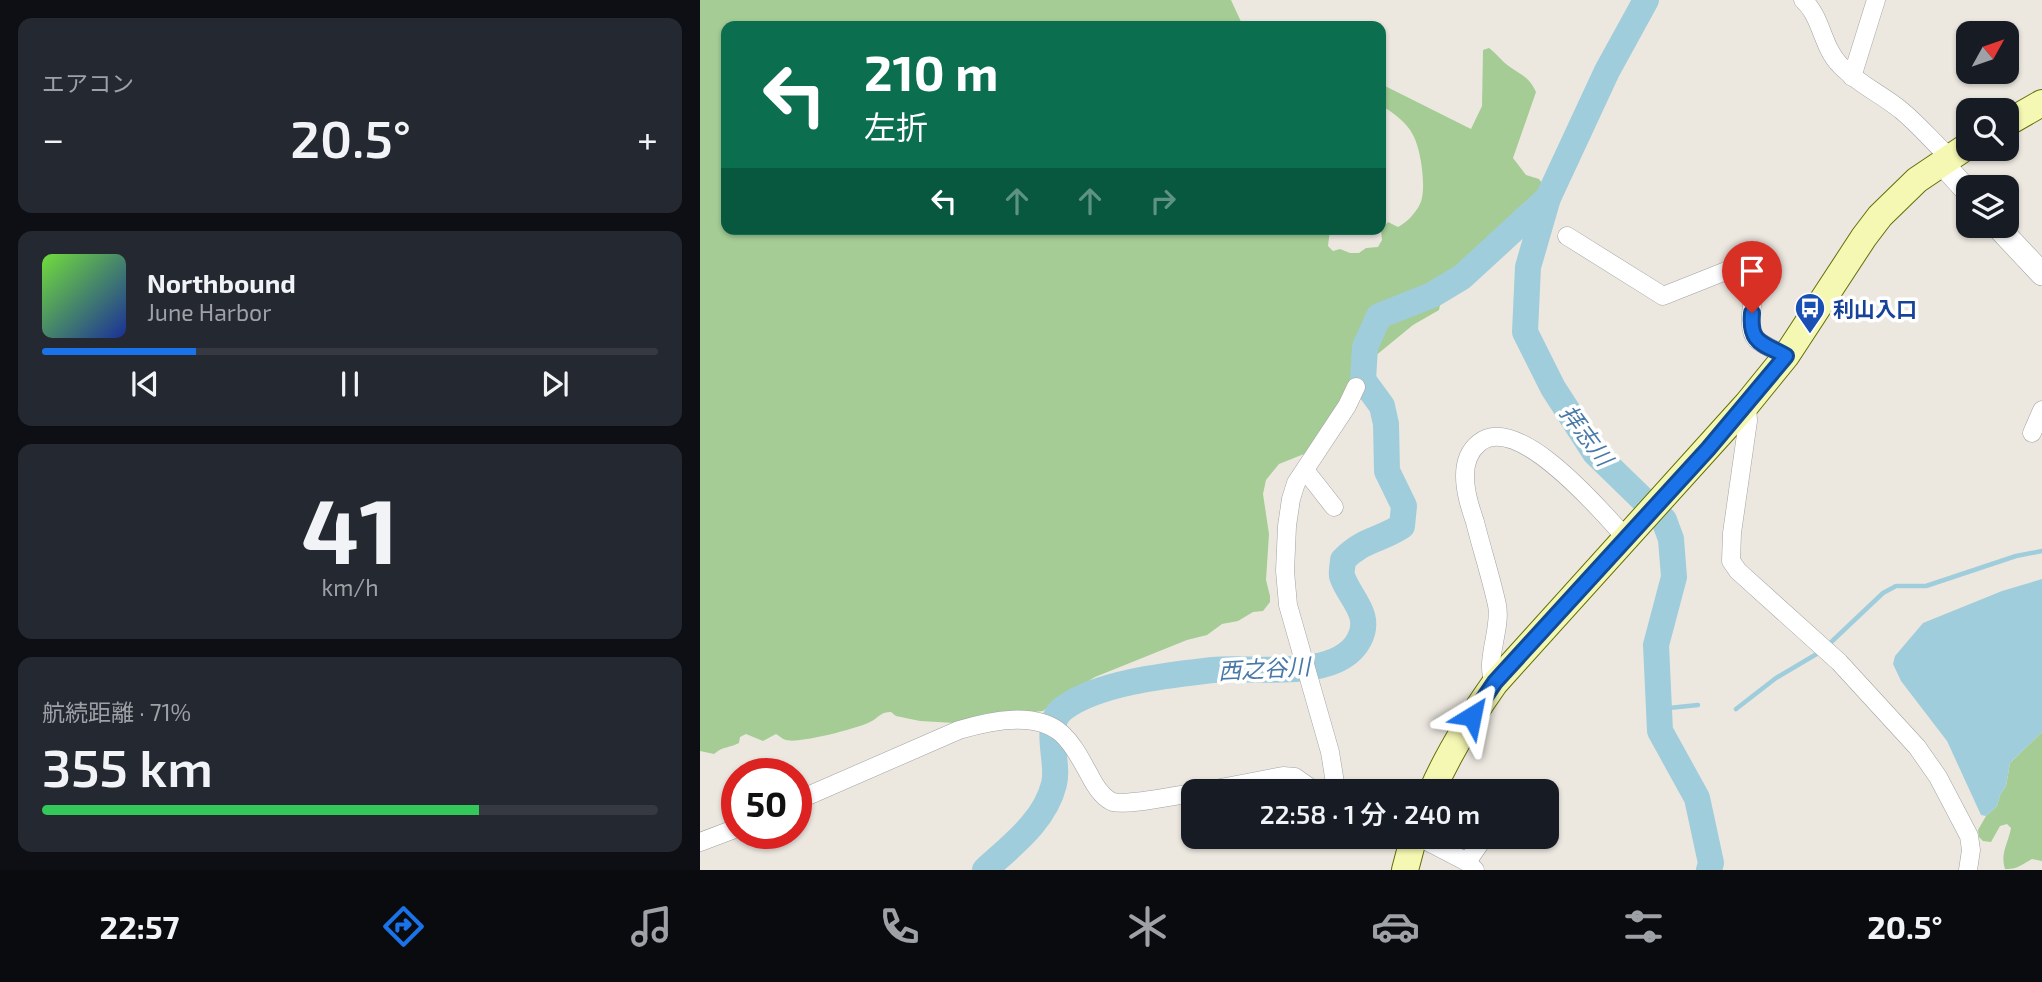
<!DOCTYPE html>
<html lang="ja">
<head>
<meta charset="utf-8">
<style>
  body { margin:0; font-family:"Exo 2","Noto Sans JP",sans-serif; background:#242831; color:#f1f3f6; height:100vh; display:flex; flex-direction:column; font-size:26px; white-space:nowrap }
  * { box-sizing:border-box; margin:0 }
  p { font-size:23px; color:#9ea1a6 }
  .icon { flex:none; width:38px; height:38px; fill:none; stroke:currentColor; stroke-width:2; stroke-linecap:round; stroke-linejoin:round }
  .map { position:relative; flex:1; overflow:hidden }
  .side { display:flex; flex-direction:column; gap:18px; padding:18px; background:#0d0f14; width:700px }
  .side>* { flex:none }
  .top-card { position:absolute; left:21px; top:21px; width:665px; height:214px; border-radius:14px; box-shadow:0 2px 5px #0004; background:#0b6e4f; color:#fff; overflow:hidden }
  .needle { width:46px; rotate:50deg }
  .tools { position:absolute; left:1256px; top:21px; display:grid; gap:14px }
  .tools a { display:grid; place-items:center; width:63px; height:63px; border-radius:14px; background:#171b24; box-shadow:0 2px 5px #0004; font-size:35px }
  .speed { position:absolute; left:21px; top:758px; display:flex; gap:14px; font-size:35px; font-weight:700; text-align:center }
  .speed>* { display:grid; place-content:center; width:91px; height:91px; border-radius:50%; background:#171b24; box-shadow:0 2px 5px #0004; line-height:1 }
  .speed .limit { border:10px solid #d22; background:#fff; color:#111 }
  .pin { position:absolute; display:grid; place-items:center; width:60px; height:60px; color:#fff; margin:-72px -30px; border-radius:50% 50% 50% 0; rotate:-45deg; box-shadow:0 0 7px #0007 }
  .pin .icon { rotate:45deg }
  .me { position:absolute; width:77px; margin:-38px; rotate:35deg; stroke-linejoin:round; filter:drop-shadow(0 0 5px #0008) }
  .turn { display:flex; align-items:center; gap:24px; height:147px; padding:0 28px; font-size:32px }
  .turn .icon { width:91px; height:91px; stroke-width:2.5 }
  .turn b { display:block; font-size:49px; line-height:60px }
  .lanes { display:flex; align-items:center; height:66px; padding:0 28px; background:#0003; justify-content:center; gap:35px; direction:ltr }
  .lanes .off { opacity:.35 }
  .big { font-size:52px; font-weight:600; line-height:1.1 }
  .side .tile { flex:1; display:flex; flex-direction:column; justify-content:center; gap:10px; min-width:0; padding:0 24px; border-radius:14px; background:#242831 }
  .side .dial { align-items:center; gap:0 }
  .dial b { font-size:91px; line-height:1 }
  .song { display:flex; align-items:center; gap:21px }
  .cover { width:84px; height:84px; border-radius:10px; background:linear-gradient(135deg,hsl(100 70% 55%),hsl(230 70% 35%)) }
  .played { height:7px; border-radius:4px; background:linear-gradient(90deg,#1a73e8 25%,#363941 25%) }
  .keys { display:flex; justify-content:space-around; direction:ltr }
  .heat { display:flex; justify-content:space-between; align-items:center; font-size:38px; direction:ltr }
  .charge { height:10px; border-radius:5px; background:linear-gradient(90deg,#34c759 71%,#363941 0) }
  .trip { position:absolute; left:481px; top:779px; width:378px; height:70px; border-radius:14px; background:#171b24; box-shadow:0 2px 5px #0004; font-weight:600; line-height:70px; text-align:center }
  .tab-bar { display:flex; height:112px; justify-content:space-around; align-items:center; background:#090b0e; color:#9ea1a6 }
  .tab-bar .icon { width:49px; height:49px }
  .tab-bar .current { color:#1a73e8 }
  .tab-bar b { font-size:32px; color:#f1f3f6 }
  main { display:flex; flex:1; min-height:0 }
  .map>svg:first-child { display:block }
</style>
</head>
<body>
<main>
<section class="side">
<div class="tile"><p>エアコン</p>
<div class="heat"><a>−</a><b class="big">20.5°</b><a>+</a></div>
</div>
<div class="tile">
<div class="song"><i class="cover"></i><div><b>Northbound</b><p>June Harbor</p></div></div>
<div class="played"></div>
<div class="keys"><svg class="icon" aria-label="previous" viewBox="0 0 24 24"><path d="M18 5L8 12l10 7zM5 5v14"/></svg><svg class="icon" aria-label="pause" viewBox="0 0 24 24"><path d="M8 5v14M16 5v14"/></svg><svg class="icon" aria-label="next" viewBox="0 0 24 24"><path d="M6 5l10 7-10 7zM19 5v14"/></svg></div>
</div>
<div class="tile dial"><b>41</b><p>km/h</p></div>
<div class="tile"><p>航続距離 · 71%</p><b class="big">355 km</b><div class="charge"></div></div>
</section>
<div class="map">
<svg width="1342" height="870" viewBox="0 0 1342 870">
  <rect width="100%" height="100%" fill="#ece8e0"/>
  <!-- forest -->
  <g fill="#a5cc95">
    <path d="M 0,0 L 531,0 L 543,26 L 26,26 L 26,229 L 630,229 L 628,246 L 633,251 L 640,249 L 650,253 L 659,253 L 666,248 L 678,247 L 682,240 L 681,230 L 688,222 L 698,227 C 707,222 715,214 720,204 C 727,190 721,149 713,135 C 708,124 692,111 681,106 L 681,84 L 771,129 L 782,106 L 783,50 L 789,48 C 796,53 800,59 806,64 C 820,75 828,75 836,92 L 813,158 L 826,175 L 839,179 L 844,186 L 842,194 L 759,274 C 740,287 744,291 739,310 L 713,325 L 674,357 L 656,377 L 630,422 L 604,454 L 579,464 L 566,480 L 563,494 L 569,534 L 566,580 L 570,596 L 570,602 L 563,611 L 553,612 L 538,621 L 522,624 L 507,635 L 487,640 L 395,677 L 357,700 L 343,711 L 292,716 L 255,723 L 220,721 L 196,716 L 191,712 C 181,712 180,716 172,721 C 160,728 98,744 86,740 C 82,739 80,736 76,734 L 63,741 L 46,734 L 40,737 L 39,743 C 30,748 23,746 14,754 L 0,751 Z"/>
    <path d="M 1342,732 L 1342,861 L 1332,859 C 1323,864 1316,870 1305,869 C 1300,853 1308,844 1311,828 L 1307,824 L 1300,826 L 1291,842 L 1283,841 L 1279,837 L 1278,830 L 1286,816 L 1297,806 L 1300,795 L 1306,786 L 1310,763 Z"/>
    <path d="M 357,747 C 363,753 363,758 364,767 C 366,814 328,841 297,870 L 274,870 C 281,853 297,849 310,838 C 323,826 340,807 346,790 C 350,779 349,764 351,752 L 352,748 Z"/>
  </g>
  <!-- water -->
  <path fill="#a0cddb" d="M 1342,579 L 1342,732 L 1310,763 L 1306,786 L 1300,795 L 1297,806 L 1286,816 L 1281,815 L 1247,741 L 1201,681 L 1193,664 L 1195,656 L 1223,623 L 1302,591 Z"/>
  <g fill="none" stroke-linecap="round" stroke-linejoin="round">
    <!-- stream -->
    <g stroke="#a0cddb" stroke-width="4.5">
      <path d="M 1127,646 L 1183,593 L 1196,586 L 1226,586 L 1316,556 L 1342,551"/>
      <path d="M 959,709 L 998,705"/>
      <path d="M 1036,709 L 1076,678 L 1120,652"/>
    </g>
    <!-- river -->
    <g stroke="#a0cddb" stroke-width="26">
      <path d="M 946,0 L 907,71 L 848,198 L 828,267 L 825,332 L 853,388 L 895,453 L 964,520 L 971,539 L 974,577 L 956,645 L 960,731 L 997,798 L 1011,863 L 1009,870"/>
      <path d="M 285,870 C 312,845 345,821 354,784 C 360,761 341,724 364,708 C 399,682 470,675 513,670 C 552,666 637,682 659,640 C 673,614 649,598 642,576 C 641,571 643,564 643,560 C 663,539 679,541 702,526 L 704,506 L 687,471 L 686,424 L 682,406 L 663,380 L 665,347 L 679,316 L 732,295 L 762,277 L 848,198"/>
    </g>
    <!-- minor casing -->
    <g stroke="#a2a2a2" stroke-width="19">
      <g id="minor">
        <path d="M 1103,0 C 1122,17 1122,47 1140,65 C 1159,85 1182,94 1202,111 C 1219,125 1233,142 1249,157"/>
        <path d="M 1152,77 L 1176,0"/>
        <path d="M 867,236 L 963,296 L 1046,263 L 1055,264 L 1059,271 C 1056,286 1044,328 1056,339 C 1064,346 1077,351 1086,356"/>
        <path d="M 1047,404 L 1048,421 L 1032,533 L 1031,561 L 1038,571 L 1139,662 L 1217,747 L 1238,777 L 1269,836 L 1271,850 L 1268,870"/>
        <path d="M 1332,433 L 1342,410"/>
        <path d="M 605,470 L 634,507"/>
        <path d="M 795,683 C 783,664 802,629 797,605 C 791,577 782,550 775,522 C 770,507 765,492 765,476 C 765,463 769,451 779,443 C 818,411 903,513 926,538"/>
        <path d="M 505,791 L 583,776 L 595,777 L 615,791"/>
        <path d="M 634,791 L 635,783 L 630,752 L 588,605 L 585,571 L 587,526 L 591,499 L 596,483 L 647,406 L 656,387"/>
        <path d="M 96,801 L 259,730 C 289,721 336,710 362,734 C 374,745 381,760 389,774 C 394,784 402,798 413,802 C 429,806 476,795 494,793"/>
        <path d="M 717,836 L 767,862 L 775,870"/>
        <path d="M 0,842 L 37,828"/>
        <path d="M 767,862 L 785,836"/>
      </g>
    </g>
    <!-- tertiary casing -->
    <g stroke="#a2a2a2" stroke-width="24">
      <g id="tertiary">
        <path d="M 1241,162 L 1269,193"/>
        <path d="M 1297,226 L 1342,274"/>
      </g>
    </g>
    <!-- secondary casing -->
    <g stroke="#636e05" stroke-width="28">
      <g id="secondary">
        <path d="M 1307,123 L 1342,103"/>
        <path d="M 732,791 C 749,752 771,717 795,683 L 1047,404 L 1086,356 L 1164,237 L 1180,216 L 1217,180 L 1269,145"/>
        <path d="M 705,870 L 714,836"/>
      </g>
    </g>
    <!-- minor -->
    <use href="#minor" stroke="#fff" stroke-width="18"/>
    <!-- tertiary -->
    <use href="#tertiary" stroke="#fff" stroke-width="23"/>
    <!-- secondary -->
    <use href="#secondary" stroke="#f5f8b2" stroke-width="26"/>
  </g>
  <g fill="none" stroke-linecap="round" stroke-linejoin="round">
    <!-- route casing -->
    <g stroke="#114b97" stroke-width="18">
      <path id="route" d="M 772,716 L 795,682 L 1008,449 L 1086,356 C 1063,343 1049,344 1052,313"/>
    </g>
    <!-- route -->
    <use href="#route" stroke="#1a73e8" stroke-width="12"/>
  </g>
  <!-- icons -->
  <defs>
    <g id="bus-pin" transform="scale(1.575)"><path d="M0 17L-7.5 6A9.5 9.5 0 1 1 7.5 6Z" fill="#1a4fb4" stroke="#fff"/><path d="M-5-6H5V4H4V6H2V4H-2V6H-4V4H-5ZM-3.5-4V0h7V-4ZM-3.5 1.2v1.5H-2V1.2ZM2 1.2v1.5H3.5V1.2Z" fill="#fff"/></g>
  </defs>
  <g fill-rule="evenodd">
    <use href="#bus-pin" x="1110" y="308"/>
  </g>
  <g text-anchor="middle" dominant-baseline="central" stroke-width="7" stroke-linejoin="round" paint-order="stroke">
    <!-- transit labels -->
    <g font-size="21" font-weight="bold" fill="#164399" stroke="#fff" text-anchor="start">
      <text x="1133" y="308">利山入口</text>
    </g>
    <!-- water labels -->
    <g font-size="23" font-style="italic" fill="#4979a8" stroke="#fff">
      <text transform="translate(887 435) rotate(53)">拝志川</text>
      <text transform="translate(564 668) rotate(-3)">西之谷川</text>
    </g>
  </g>
</svg>
<div class="tools">
<a><svg class="needle" viewBox="-14 -14 28 28"><path d="M0-13l5 13h-10z" fill="#e53935"/><path d="M0 13l5-13h-10z" fill="#9ea1a6"/></svg></a>
<a><svg class="icon" aria-label="search" viewBox="0 0 24 24"><circle cx="10" cy="10" r="6"/><path d="M15 15l6 6"/></svg></a>
<a><svg class="icon" aria-label="layers" viewBox="0 0 24 24"><path d="M12 4l9 5-9 5-9-5zM3 14l9 5 9-5"/></svg></a>
</div>
<div class="speed"><div class="limit">50</div></div>
<div class="pin" style="left:1052px;top:313px;background:#d93025"><svg class="icon" aria-label="arrive" viewBox="0 0 24 24"><path d="M6 21V4h12l-3 4 3 4H6"/></svg></div>
<svg class="me" style="left:772px;top:716px" viewBox="-20 -20 40 40"><path d="M0-17L14 15 0 8-14 15z" fill="#1a73e8" stroke="#fff" stroke-width="4"/></svg>
<div class="trip">22:58 · 1 分 · 240 m</div>
<div class="top-card">
<div class="turn"><svg class="icon" aria-label="left" viewBox="0 0 24 24"><path d="M17 20v-9H6M10 6l-5 5 5 5"/></svg><div><b>210 m</b>左折</div></div>
<div class="lanes"><svg class="icon" aria-label="left" viewBox="0 0 24 24"><path d="M17 20v-9H6M10 6l-5 5 5 5"/></svg><svg class="icon off" aria-label="ahead" viewBox="0 0 24 24"><path d="M12 20V5M6 11l6-6 6 6"/></svg><svg class="icon off" aria-label="ahead" viewBox="0 0 24 24"><path d="M12 20V5M6 11l6-6 6 6"/></svg><svg class="icon off" aria-label="right" viewBox="0 0 24 24"><path d="M7 20v-9h11M14 6l5 5-5 5"/></svg></div>
</div>
</div>
</main>
<nav class="tab-bar">
<b>22:57</b>
<svg class="icon current" aria-label="directions" viewBox="0 0 24 24"><path d="M12 3l9 9-9 9-9-9zM9 14v-3h6M13 9l2 2-2 2"/></svg>
<svg class="icon" aria-label="music" viewBox="0 0 24 24"><path d="M9 18V5l10-2v13"/><circle cx="6" cy="18" r="3"/><circle cx="16" cy="16" r="3"/></svg>
<svg class="icon" aria-label="phone" viewBox="0 0 24 24"><path d="M5 4h4l2 5-3 2q2 4 5 5l2-3 5 2v4C11 20 4 13 5 4z"/></svg>
<svg class="icon" aria-label="climate" viewBox="0 0 24 24"><path d="M12 3v18M4 7l16 10M4 17L20 7"/></svg>
<svg class="icon" aria-label="car" viewBox="0 0 24 24"><path d="M5 17H2v-5l4-1 3-4h7l3 4 3 1v5h-3M9 17h6M6 11h13"/><circle cx="7" cy="17" r="2"/><circle cx="17" cy="17" r="2"/></svg>
<svg class="icon" aria-label="filters" viewBox="0 0 24 24"><path d="M4 7h16M4 17h16"/><circle cx="9" cy="7" r="2"/><circle cx="15" cy="17" r="2"/></svg>
<b>20.5°</b>
</nav>
</body>
</html>
